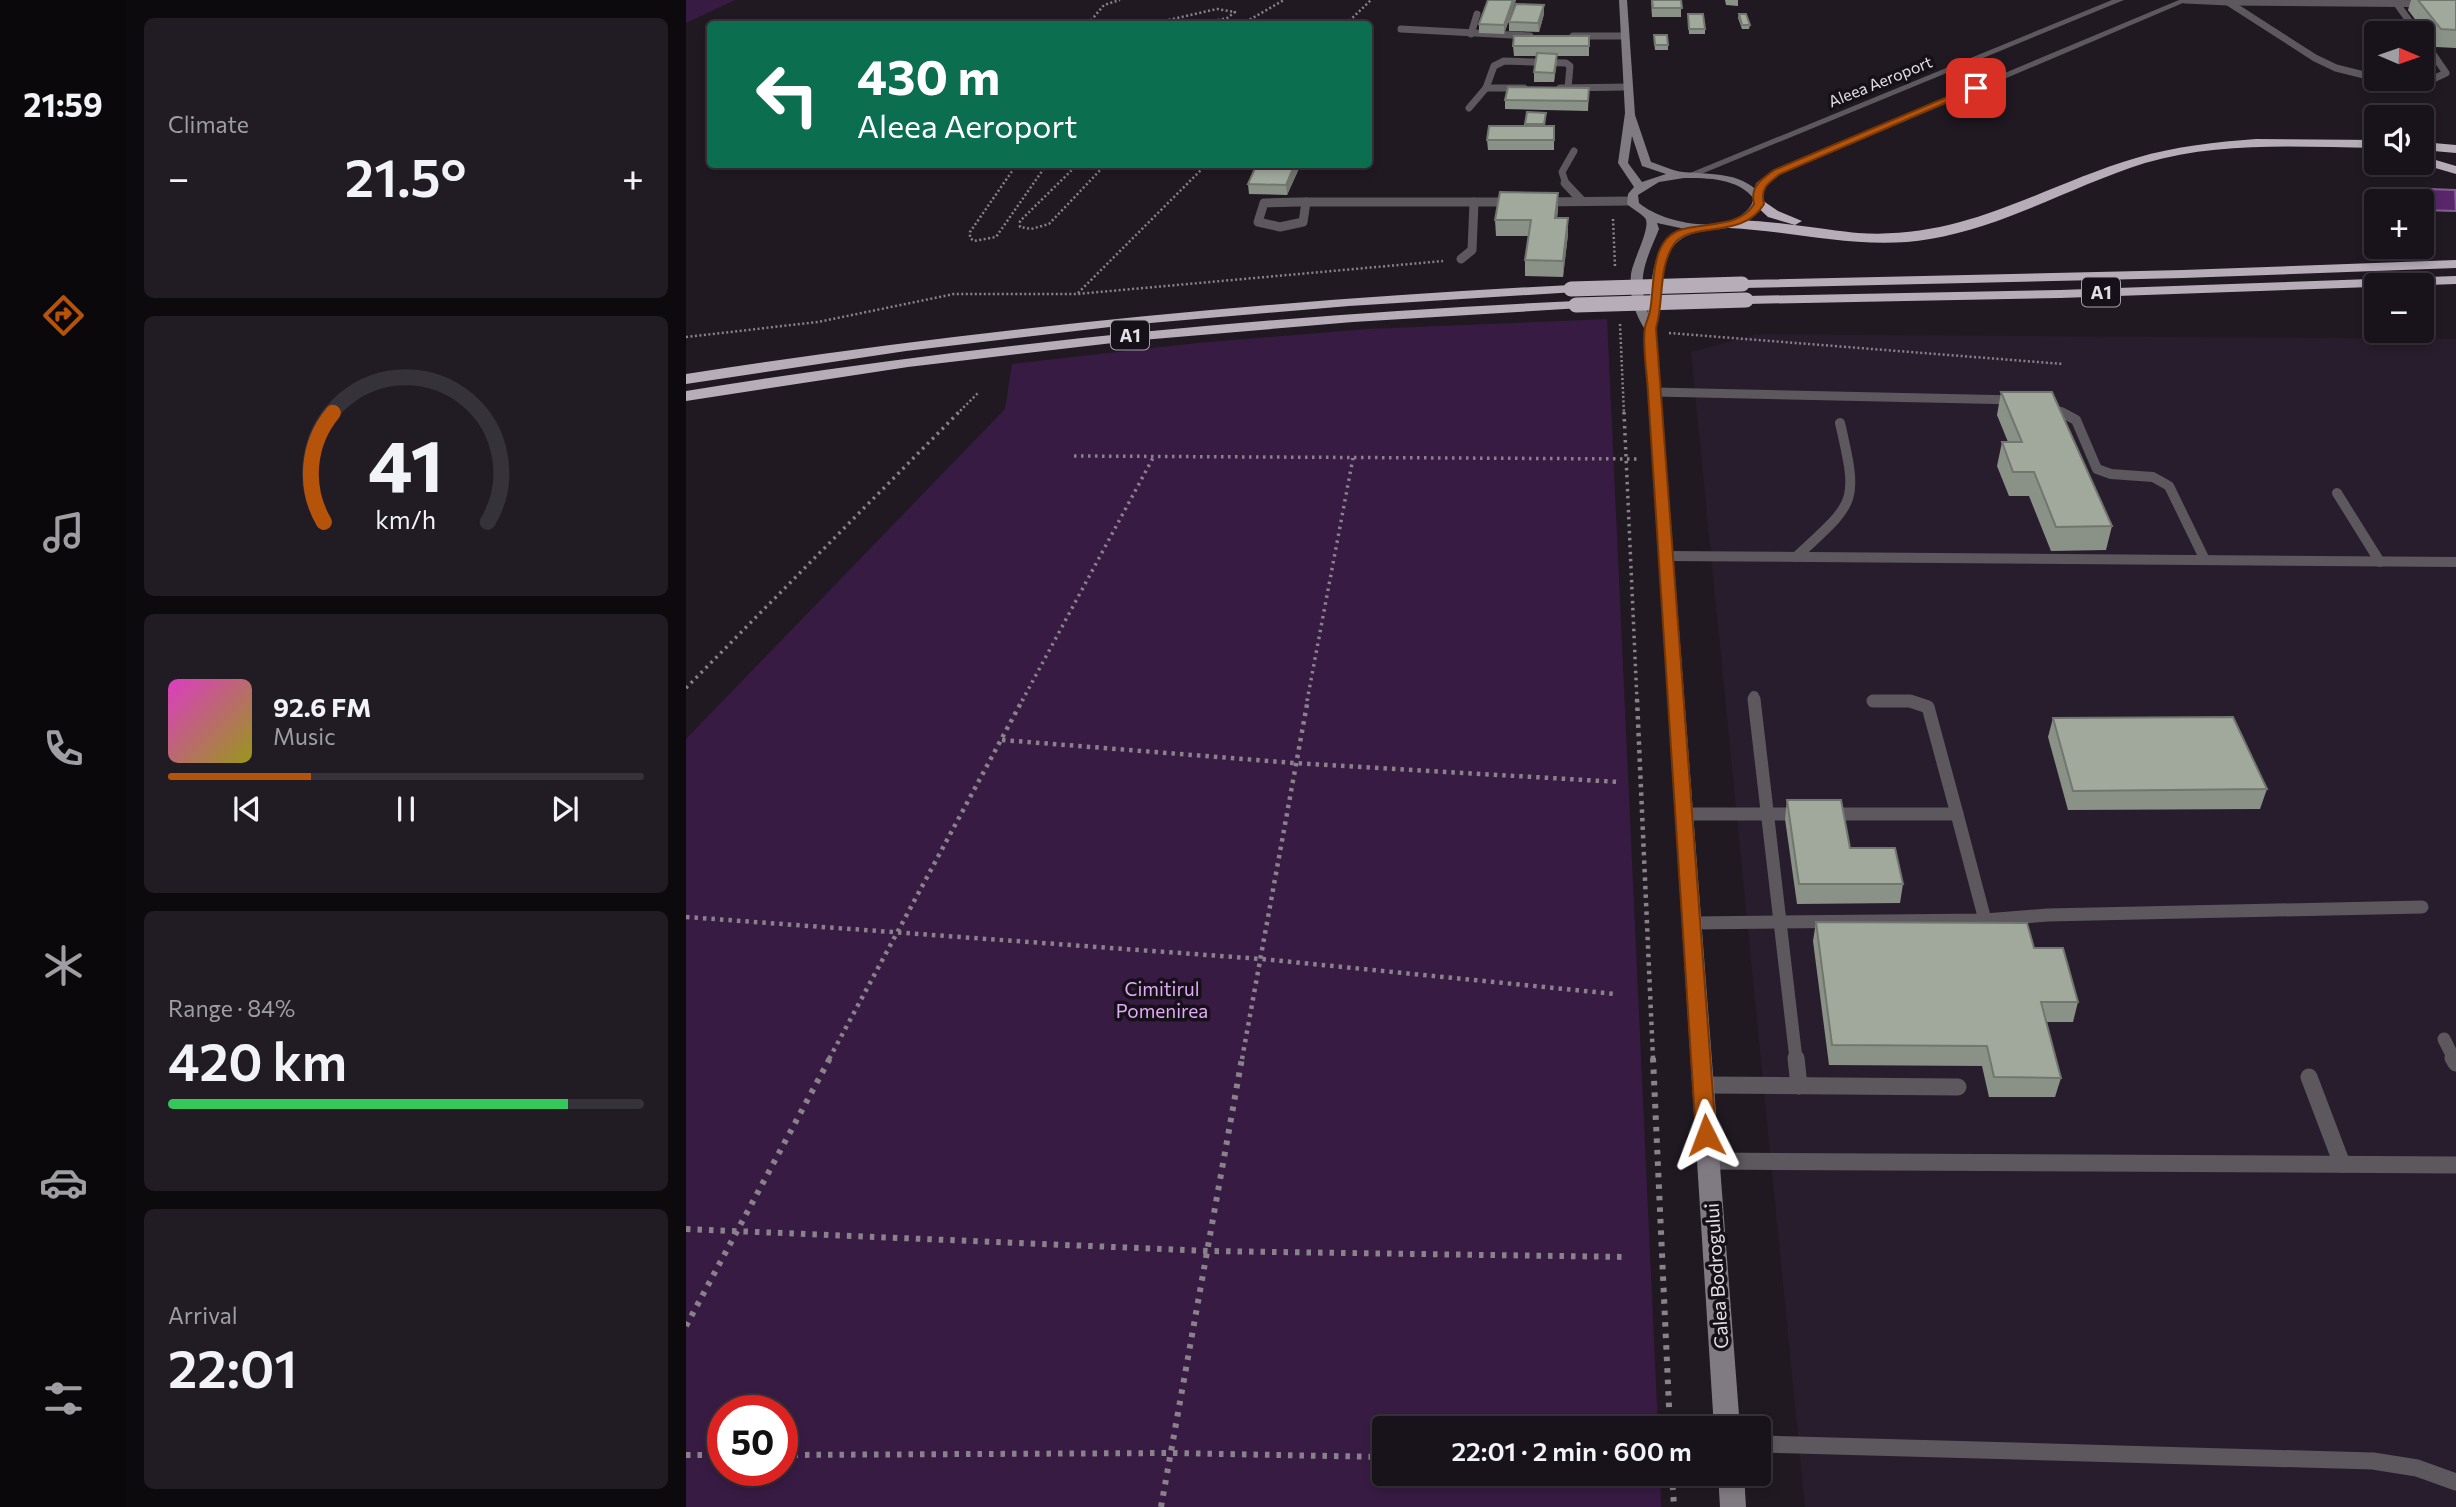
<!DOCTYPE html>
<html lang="en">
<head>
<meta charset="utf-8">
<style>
  body { margin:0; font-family:Commissioner,sans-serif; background:#211c23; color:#f1f3f6; height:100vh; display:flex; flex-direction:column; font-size:26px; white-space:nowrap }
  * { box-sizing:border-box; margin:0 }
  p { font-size:23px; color:#9f9ea2 }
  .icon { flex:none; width:38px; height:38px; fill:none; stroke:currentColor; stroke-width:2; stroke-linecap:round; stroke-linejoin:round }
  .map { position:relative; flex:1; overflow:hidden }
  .side { display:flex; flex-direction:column; gap:18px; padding:18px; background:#0d0a0e; width:560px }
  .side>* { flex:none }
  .hud { position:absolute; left:21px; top:21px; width:665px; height:147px; border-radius:7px; box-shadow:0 4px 10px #0003,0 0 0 2px #363239; background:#0b6e4f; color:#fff; overflow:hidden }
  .needle { width:46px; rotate:92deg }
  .buttons { position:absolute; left:1678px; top:21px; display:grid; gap:14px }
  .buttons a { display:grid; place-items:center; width:70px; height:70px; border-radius:7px; background:#18131a; box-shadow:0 4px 10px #0003,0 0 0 2px #363239; font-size:35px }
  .speed { position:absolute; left:21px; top:1395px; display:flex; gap:14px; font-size:35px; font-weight:700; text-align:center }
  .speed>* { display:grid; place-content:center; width:91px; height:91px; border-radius:50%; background:#18131a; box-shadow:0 4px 10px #0003,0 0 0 2px #363239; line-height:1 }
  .speed .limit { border:10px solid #d22; background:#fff; color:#111 }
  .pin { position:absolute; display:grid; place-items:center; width:60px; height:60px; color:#fff; margin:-30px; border-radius:14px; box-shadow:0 4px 10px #0006 }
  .me { position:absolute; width:77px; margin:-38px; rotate:357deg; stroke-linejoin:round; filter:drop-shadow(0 0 5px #0008) }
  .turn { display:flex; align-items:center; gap:24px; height:147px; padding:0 35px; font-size:32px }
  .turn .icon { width:91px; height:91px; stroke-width:2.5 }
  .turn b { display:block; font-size:49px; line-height:60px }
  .big { font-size:52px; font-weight:600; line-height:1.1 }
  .side .tile { flex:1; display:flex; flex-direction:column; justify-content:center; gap:10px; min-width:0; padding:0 24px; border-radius:10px; background:#211c23 }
  .side .dial { align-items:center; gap:0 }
  .dial svg { height:182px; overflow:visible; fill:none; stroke:#363239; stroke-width:7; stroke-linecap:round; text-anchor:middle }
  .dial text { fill:#f1f3f6; stroke:none }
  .song { display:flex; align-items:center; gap:21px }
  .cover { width:84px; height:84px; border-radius:10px; background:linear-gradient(135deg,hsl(310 70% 55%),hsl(60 70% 35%)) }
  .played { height:7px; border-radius:4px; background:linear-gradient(90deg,#b45309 30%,#363239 30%) }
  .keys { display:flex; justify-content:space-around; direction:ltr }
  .heat { display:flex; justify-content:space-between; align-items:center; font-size:38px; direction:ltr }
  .charge { height:10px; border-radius:5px; background:linear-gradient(90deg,#34c759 84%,#363239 0) }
  .trip { position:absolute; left:686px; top:1416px; width:399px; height:70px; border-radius:7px; background:#18131a; box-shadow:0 4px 10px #0003,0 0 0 2px #363239; font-weight:600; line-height:70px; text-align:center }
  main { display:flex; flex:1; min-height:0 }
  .tab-bar { display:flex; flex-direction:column; width:126px; justify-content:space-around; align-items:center; background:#0a080a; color:#9f9ea2 }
  .tab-bar .icon { width:49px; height:49px }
  .tab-bar .on { color:#b45309 }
  .tab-bar b { font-size:32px; color:#f1f3f6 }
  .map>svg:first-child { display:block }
</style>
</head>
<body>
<main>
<nav class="tab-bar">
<b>21:59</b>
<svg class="icon on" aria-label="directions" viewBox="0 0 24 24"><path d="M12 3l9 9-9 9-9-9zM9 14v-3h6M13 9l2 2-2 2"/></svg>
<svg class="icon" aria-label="music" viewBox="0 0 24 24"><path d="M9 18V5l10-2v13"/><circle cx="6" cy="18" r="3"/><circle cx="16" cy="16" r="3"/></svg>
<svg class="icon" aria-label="phone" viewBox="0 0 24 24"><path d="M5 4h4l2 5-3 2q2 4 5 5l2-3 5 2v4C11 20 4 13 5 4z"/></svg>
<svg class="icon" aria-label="climate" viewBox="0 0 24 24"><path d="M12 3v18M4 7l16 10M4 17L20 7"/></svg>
<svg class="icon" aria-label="car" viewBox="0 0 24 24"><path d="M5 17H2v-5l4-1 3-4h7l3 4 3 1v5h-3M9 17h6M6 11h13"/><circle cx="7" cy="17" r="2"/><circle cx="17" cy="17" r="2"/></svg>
<svg class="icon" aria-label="filters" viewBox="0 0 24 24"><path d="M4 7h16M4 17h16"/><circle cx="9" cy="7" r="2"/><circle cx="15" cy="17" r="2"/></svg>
</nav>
<section class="side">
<div class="tile"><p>Climate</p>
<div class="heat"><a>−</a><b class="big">21.5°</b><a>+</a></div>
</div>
<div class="tile dial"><svg viewBox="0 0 100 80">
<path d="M14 69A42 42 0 1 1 86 69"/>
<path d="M14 69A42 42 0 0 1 18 21" stroke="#b45309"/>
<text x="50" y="56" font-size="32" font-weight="700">41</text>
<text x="50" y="72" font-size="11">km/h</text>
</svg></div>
<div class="tile">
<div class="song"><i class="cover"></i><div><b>92.6 FM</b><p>Music</p></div></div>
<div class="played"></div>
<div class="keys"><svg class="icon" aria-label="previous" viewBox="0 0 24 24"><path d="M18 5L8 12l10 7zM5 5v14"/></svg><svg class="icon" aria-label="pause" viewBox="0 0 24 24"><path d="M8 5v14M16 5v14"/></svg><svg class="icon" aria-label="next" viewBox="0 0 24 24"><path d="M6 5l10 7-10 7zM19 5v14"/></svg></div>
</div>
<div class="tile"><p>Range · 84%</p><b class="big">420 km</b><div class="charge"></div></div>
<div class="tile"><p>Arrival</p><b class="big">22:01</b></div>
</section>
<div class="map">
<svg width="1770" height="1507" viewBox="0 0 1770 1507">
  <rect width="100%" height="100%" fill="#201922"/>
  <!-- built -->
  <path fill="#281d2c" d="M 1070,334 L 1770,339 L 1770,1507 L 1119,1507 L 1005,352 Z"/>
  <!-- green -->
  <g fill="#381b43" fill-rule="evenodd">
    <path d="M 0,0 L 49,0 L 0,23 Z"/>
    <path d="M 921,319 L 972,1428 L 698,1428 L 698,1474 L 974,1474 L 975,1507 L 0,1507 L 0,739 L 319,409 L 326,364 L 511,343 L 681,329 ZM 37,1410 L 96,1410 L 96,1470 L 37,1470 Z"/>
  </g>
  <!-- water -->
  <path fill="#59266b" stroke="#835e90" stroke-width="2" d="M 1717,188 L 1769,190 L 1770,211 L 1736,210 L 1736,201 L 1726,201 Z"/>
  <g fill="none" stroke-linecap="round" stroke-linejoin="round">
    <!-- path-far3 -->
    <g stroke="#88828a" stroke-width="2.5" stroke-dasharray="2 2.5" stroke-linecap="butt">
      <path d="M 402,24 L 418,5 L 434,0"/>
      <path d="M 465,24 L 531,9 L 549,12 L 541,18 L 514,24"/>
      <path d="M 556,24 L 598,0"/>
      <path d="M 660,24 L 685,0"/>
      <path d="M 331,164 L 284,232 L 284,238 L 288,241 L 310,237 L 361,164"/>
      <path d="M 392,164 L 334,221 L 334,227 L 345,229 L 363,224 L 420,164"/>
      <path d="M 927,219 L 929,266"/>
      <path d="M 392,293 L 521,164"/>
      <path d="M 934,324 L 938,414"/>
      <path d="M 983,333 L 1377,364"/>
      <path d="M 0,337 L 132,322 L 268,294 L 391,294 L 757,261"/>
      <path d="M 271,414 L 292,393"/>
    </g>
    <!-- path-far2 -->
    <g stroke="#88828a" stroke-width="3.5" stroke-dasharray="2.5 4.5" stroke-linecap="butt">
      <path d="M 938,412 L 951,701"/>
      <path d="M 388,456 L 954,459"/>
      <path d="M 0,688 L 273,412"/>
      <path d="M 336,701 L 468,456"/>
      <path d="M 621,701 L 667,458"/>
    </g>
    <!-- path-far1 -->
    <g stroke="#88828a" stroke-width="4.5" stroke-dasharray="3.5 5" stroke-linecap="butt">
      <path d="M 951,699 L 967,1059"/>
      <path d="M 316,740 L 608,763 L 933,782"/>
      <path d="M 0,917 L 576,959 L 929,994"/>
      <path d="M 143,1059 L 337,699"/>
      <path d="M 556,1059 L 622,699"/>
    </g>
    <!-- path -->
    <g stroke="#88828a" stroke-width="6" stroke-dasharray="4.5 7" stroke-linecap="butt">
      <path d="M 967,1058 L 984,1428"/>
      <path d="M 0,1229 L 523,1251 L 941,1257"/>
      <path d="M 0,1326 L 144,1058"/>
      <path d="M 0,1455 L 37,1455"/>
      <path d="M 96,1455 L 485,1453 L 698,1457"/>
      <path d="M 986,1474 L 988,1507"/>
      <path d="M 475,1507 L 556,1058"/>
    </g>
    <!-- lane-far4 -->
    <g stroke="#5c585d" stroke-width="7">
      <path d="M 1499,0 L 1542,2 L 1629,58 L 1650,68 L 1690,78"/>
      <path d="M 1542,2 L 1770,4"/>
      <path d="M 1711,4 L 1732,33"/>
      <path d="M 715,29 L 844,36"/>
      <path d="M 785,34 L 791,14"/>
      <path d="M 887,36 L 939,36"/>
      <path d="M 1704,79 L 1747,79 L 1760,73 L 1736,38"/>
      <path d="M 800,88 L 838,88"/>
      <path d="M 874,88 L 942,87"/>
      <path d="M 783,108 L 800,88 L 808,66 L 818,61 L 880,63 L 884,66 L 882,88"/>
      <path d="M 880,184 L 876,172 L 888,151"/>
    </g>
    <!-- lane-far3 -->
    <g stroke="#5c585d" stroke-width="9">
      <path d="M 879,183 L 896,201"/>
      <path d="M 613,202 L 620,202 L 617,222 L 594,227 L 572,222 L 578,203 Z"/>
      <path d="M 620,202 L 826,202"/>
      <path d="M 855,202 L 946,201"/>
      <path d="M 775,259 L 786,250 L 788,202"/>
      <path d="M 968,392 L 1331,400"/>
      <path d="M 1360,404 L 1378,414"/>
    </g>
    <!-- lane-far2 -->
    <g stroke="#5c585d" stroke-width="10">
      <path d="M 1375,412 L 1390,420 L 1411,469 L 1425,474 L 1467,477 L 1483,486 L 1519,560"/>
      <path d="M 1651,493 L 1694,562"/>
      <path d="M 979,556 L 1770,562"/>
      <path d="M 1110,557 C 1170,501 1173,505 1154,423"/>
      <path d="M 1068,696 L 1069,701"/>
    </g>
    <!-- lane-far1 -->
    <g stroke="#5c585d" stroke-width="13">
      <path d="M 1068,699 L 1110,1059"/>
      <path d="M 1187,701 L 1224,701 L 1242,707 L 1271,814"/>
      <path d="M 998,814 L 1113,814"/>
      <path d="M 1299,920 L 1362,915 L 1736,907"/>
      <path d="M 1006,923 L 1299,920 L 1271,814 L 1142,814"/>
      <path d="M 1758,1039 L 1768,1059"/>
    </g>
    <!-- lane -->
    <g stroke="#5c585d" stroke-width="17">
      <path d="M 1110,1058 L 1113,1086"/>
      <path d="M 1767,1058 L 1770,1063"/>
      <path d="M 1623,1077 L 1656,1164"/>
      <path d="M 1017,1085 L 1272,1087"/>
      <path d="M 1021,1161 L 1770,1165"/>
      <path d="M 1073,1444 L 1687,1461 L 1731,1468 L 1770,1482"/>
    </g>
    <!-- street -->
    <g fill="#5c585d" fill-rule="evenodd">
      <path d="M 1426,0 L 1438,0 L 1008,177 L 999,175 Z"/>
      <path d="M 1493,0 L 1504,0 L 1095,174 L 1079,186 L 1075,197 L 1066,195 L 1070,183 L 1087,170 Z"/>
    </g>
    <!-- secondary -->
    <g fill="#807a82" fill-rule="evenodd">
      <path d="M 933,0 L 941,0 L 949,115 L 965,162 C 975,165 987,171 997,172 C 1027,175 1059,171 1078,199 C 1062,248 1005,213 984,252 C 973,274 977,304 970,328 L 1054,1428 L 1028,1428 L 958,328 C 948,312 943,294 945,275 C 946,261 966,227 959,218 C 955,213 946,209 941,204 L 942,194 L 948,187 L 932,163 L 939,113 ZM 946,136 L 956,166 L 980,174 L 956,182 L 942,163 ZM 998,178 C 1022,178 1052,178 1068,199 C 1053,239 979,225 953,203 L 952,195 L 973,182 ZM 971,223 L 999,229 C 963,241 967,282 962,313 C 950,277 960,261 973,229 Z"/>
      <path d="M 1032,1474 L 1058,1474 L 1060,1507 L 1034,1507 Z"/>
    </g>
    <!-- highway -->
    <g fill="#b6adb9" fill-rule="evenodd">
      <path d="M 1570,139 L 1690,140 L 1690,148 C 1613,147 1534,141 1459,163 C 1386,186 1320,226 1244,239 C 1177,251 1109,231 1043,228 L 1036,224 C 1048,213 1149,232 1172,233 C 1280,240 1352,187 1450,158 C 1490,146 1530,142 1570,139 Z"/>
      <path d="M 1736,142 L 1770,145 L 1770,153 L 1736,150 Z"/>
      <path d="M 1736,156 L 1770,166 L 1770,174 L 1732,163 L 1736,163 Z"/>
      <path d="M 1073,198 L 1092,211 L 1116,221 L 1109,225 L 1082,217 L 1066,202 Z"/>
      <path d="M 1770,260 L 1770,268 L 1497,278 L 1056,288 L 1049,284 L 1056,280 L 1497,270 Z"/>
      <path d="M 1770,276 L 1770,284 L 1374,298 L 1060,304 L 1053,300 L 1060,296 L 1374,290 Z"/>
      <path d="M 885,285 L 892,289 L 890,292 L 663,306 L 441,325 L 220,351 L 0,384 L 0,374 C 294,328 588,300 885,285 Z"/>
      <path d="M 890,301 L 897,305 L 895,308 L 667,322 L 444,341 L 222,367 L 0,401 L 0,391 C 295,343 591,315 890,301 Z"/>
    </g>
    <!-- highway-bridge -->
    <g stroke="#b6adb9" stroke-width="15">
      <path d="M 885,289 L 1056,284"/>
      <path d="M 890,305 L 1060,300"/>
    </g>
  </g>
  <!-- wall -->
  <g fill="#8a9187">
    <path d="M 802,0 L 830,0 L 818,34 L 793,33 L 793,24 Z"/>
    <path d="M 965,0 L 995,0 L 995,17 L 966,17 Z"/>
    <path d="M 1039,0 L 1052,0 L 1052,6 L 1040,5 Z"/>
    <path d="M 1725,0 L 1770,0 L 1770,48 L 1750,47 L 1722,10 Z"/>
    <path d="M 858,5 L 858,14 L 853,32 L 823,31 L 823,22 Z"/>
    <path d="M 1002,14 L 1019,29 L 1019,34 L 1003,34 Z"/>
    <path d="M 1053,14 L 1064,25 L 1063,29 L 1056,29 L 1052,18 Z"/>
    <path d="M 903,36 L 903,56 L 871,56 L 868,82 L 848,82 L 848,72 L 851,56 L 828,56 L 827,46 Z"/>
    <path d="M 968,40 L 982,45 L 982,50 L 969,50 Z"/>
    <path d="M 903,88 L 902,111 L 819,109 L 819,100 Z"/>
    <path d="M 841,112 L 860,113 L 859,126 L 868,126 L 868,150 L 802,150 L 801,140 L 839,126 Z"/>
    <path d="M 571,164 L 615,164 L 601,195 L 563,194 L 562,184 Z"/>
    <path d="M 872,209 L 871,218 L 882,218 L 882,234 L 877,277 L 839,276 L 839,260 L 843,236 L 810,236 L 809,220 Z"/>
    <path d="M 1315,392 L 1426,526 L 1420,550 L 1365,551 L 1343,496 L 1323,496 L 1311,466 L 1316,442 L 1322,442 L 1311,415 Z"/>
    <path d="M 1367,718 L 1581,789 L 1574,809 L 1382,810 L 1362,737 Z"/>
    <path d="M 1101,800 L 1164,848 L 1217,884 L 1214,903 L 1111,904 L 1099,819 Z"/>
    <path d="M 1130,922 L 1348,948 L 1392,1002 L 1387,1022 L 1360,1022 L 1375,1078 L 1369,1097 L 1303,1097 L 1296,1066 L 1143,1065 L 1127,941 Z"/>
  </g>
  <!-- shaded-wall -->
  <g fill="#71766e">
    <path d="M 827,0 L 830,0 L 818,34 L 818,25 Z"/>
    <path d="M 858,5 L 858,14 L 853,32 L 852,23 Z"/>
    <path d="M 871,54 L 871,63 L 868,82 L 868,73 Z"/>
    <path d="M 609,164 L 615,164 L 601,195 L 600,185 Z"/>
    <path d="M 872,193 L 872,209 L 869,234 L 869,218 Z"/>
    <path d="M 882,218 L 882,234 L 877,277 L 877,261 Z"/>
  </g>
  <!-- building -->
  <g fill="#a1a99d" stroke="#71766e" stroke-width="2">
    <path d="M 802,0 L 827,0 L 818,25 L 793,24 Z"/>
    <path d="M 966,0 L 995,0 L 996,8 L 967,8 Z"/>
    <path d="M 1732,0 L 1770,0 L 1770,30 L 1755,29 Z"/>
    <path d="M 830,4 L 858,5 L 852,23 L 823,22 Z"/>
    <path d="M 1002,14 L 1017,14 L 1019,29 L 1003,29 Z"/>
    <path d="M 1053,14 L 1060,14 L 1064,25 L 1056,25 Z"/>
    <path d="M 968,35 L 981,35 L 982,45 L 969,45 Z"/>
    <path d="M 828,36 L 903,36 L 903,46 L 827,46 Z"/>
    <path d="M 851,53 L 871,54 L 868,73 L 848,72 Z"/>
    <path d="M 822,87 L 903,88 L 902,101 L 819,100 Z"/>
    <path d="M 841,112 L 860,113 L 858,124 L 839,124 Z"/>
    <path d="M 803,126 L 868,126 L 868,140 L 801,140 Z"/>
    <path d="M 571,164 L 609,164 L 600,185 L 562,184 Z"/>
    <path d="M 814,192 L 872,193 L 869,218 L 882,218 L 877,261 L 839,260 L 845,220 L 809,220 Z"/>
    <path d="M 1315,392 L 1366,392 L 1426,526 L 1370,527 L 1348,472 L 1327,472 L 1316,442 L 1336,442 Z"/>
    <path d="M 1547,717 L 1581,789 L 1387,791 L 1367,718 Z"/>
    <path d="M 1101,800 L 1155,800 L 1164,848 L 1209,848 L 1217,884 L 1113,884 Z"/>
    <path d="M 1130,922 L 1341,923 L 1348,948 L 1377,948 L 1392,1002 L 1355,1002 L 1375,1078 L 1308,1077 L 1301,1046 L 1146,1045 Z"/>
  </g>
  <!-- route -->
  <path fill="#b45309" stroke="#753606" stroke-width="2" d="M 1287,86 L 1294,88 L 1094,174 C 1082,183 1074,188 1078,204 C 1057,240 1004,221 988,244 C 972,267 978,302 970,328 L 1030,1135 L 1027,1141 L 1020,1144 L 1013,1141 L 1010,1135 L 962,392 C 961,371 956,347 959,327 C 960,322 963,317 964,311 C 969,286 963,241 994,230 C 1018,222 1054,228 1068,204 C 1064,186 1075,180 1088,170 Z"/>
  <g text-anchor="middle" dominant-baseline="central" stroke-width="7" stroke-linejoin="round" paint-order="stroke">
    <!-- far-street labels -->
    <g font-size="16" fill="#e4dfe6" stroke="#161019">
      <text transform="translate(1194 81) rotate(-22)">Aleea Aeroport</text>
    </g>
    <!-- shield labels -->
    <g fill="#161019" stroke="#a6a1a8" stroke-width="2">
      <rect x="1396" y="277.5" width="38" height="29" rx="5"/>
      <rect x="425" y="320.5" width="38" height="29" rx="5"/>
    </g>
    <g font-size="18" font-weight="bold" fill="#e4dfe6">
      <text x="1415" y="292">A1</text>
      <text x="444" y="335">A1</text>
    </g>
    <!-- park labels -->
    <g font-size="19" fill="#e3abf9" stroke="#161019">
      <text x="476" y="988">Cimitirul<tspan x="476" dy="22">Pomenirea</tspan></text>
    </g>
    <!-- street labels -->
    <g font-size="19" fill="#e4dfe6" stroke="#161019">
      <text transform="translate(1030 1276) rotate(-94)">Calea Bodrogului</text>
    </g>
  </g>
</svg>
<div class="buttons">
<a><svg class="needle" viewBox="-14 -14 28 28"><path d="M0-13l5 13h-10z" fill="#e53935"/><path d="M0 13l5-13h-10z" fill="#9f9ea2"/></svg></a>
<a><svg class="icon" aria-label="sound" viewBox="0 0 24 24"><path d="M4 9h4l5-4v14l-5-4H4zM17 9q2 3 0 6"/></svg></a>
<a>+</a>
<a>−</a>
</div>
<div class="speed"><div class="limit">50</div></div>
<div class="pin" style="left:1290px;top:88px;background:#d93025"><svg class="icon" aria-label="arrive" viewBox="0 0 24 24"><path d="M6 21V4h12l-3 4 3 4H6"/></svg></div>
<svg class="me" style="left:1020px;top:1135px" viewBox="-20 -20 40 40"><path d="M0-17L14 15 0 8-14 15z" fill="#b45309" stroke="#fff" stroke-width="4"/></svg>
<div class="trip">22:01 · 2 min · 600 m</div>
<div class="hud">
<div class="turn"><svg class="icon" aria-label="left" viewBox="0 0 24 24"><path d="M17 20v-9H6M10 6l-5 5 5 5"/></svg><div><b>430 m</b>Aleea Aeroport</div></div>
</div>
</div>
</main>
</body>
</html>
